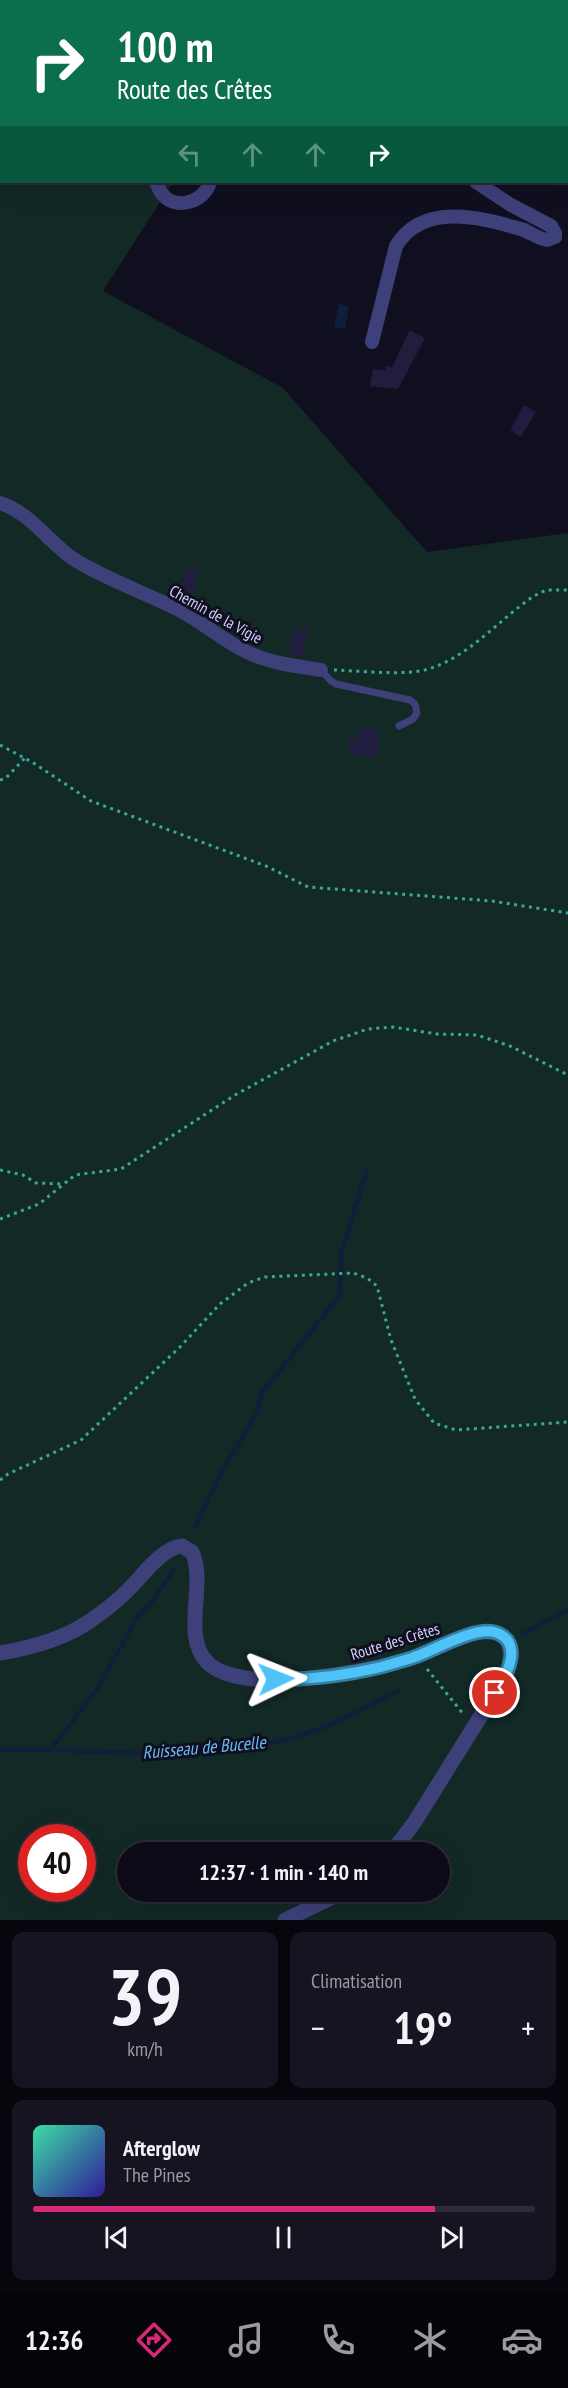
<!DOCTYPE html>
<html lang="fr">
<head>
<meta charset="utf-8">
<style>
  body { margin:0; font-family:"PT Sans Narrow",sans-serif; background:#151420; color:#f1f3f6; height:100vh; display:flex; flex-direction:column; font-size:22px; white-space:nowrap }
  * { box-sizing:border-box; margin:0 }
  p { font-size:20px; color:#9a9ba1 }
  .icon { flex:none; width:33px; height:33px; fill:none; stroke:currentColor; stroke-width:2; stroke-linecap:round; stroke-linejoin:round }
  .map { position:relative; height:1920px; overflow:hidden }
  .drawer { display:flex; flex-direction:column; gap:12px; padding:12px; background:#07060d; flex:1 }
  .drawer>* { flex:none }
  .hud { position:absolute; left:0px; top:0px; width:568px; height:183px; box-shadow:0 6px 24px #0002,0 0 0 2px #2c2b36; background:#0b6e4f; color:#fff; overflow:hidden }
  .speed { position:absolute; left:18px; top:1824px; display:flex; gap:12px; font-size:30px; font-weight:700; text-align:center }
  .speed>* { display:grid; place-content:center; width:78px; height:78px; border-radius:50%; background:#0c0b17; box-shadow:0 6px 24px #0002,0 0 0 2px #2c2b36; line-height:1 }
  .speed .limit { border:9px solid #d22; background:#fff; color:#111 }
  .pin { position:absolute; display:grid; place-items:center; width:51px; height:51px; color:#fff; margin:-26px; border:3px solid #fff; border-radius:50%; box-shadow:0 2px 6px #0007 }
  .me { position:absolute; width:66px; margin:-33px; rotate:88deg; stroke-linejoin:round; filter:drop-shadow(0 0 4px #0008) }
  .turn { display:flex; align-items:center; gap:21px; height:126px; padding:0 18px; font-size:27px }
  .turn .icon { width:78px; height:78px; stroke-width:2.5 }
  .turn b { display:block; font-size:42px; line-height:51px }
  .lanes { display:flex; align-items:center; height:57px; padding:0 18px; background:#0003; justify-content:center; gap:30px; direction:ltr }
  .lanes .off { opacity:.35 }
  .big { font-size:45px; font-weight:600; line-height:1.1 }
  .drawer .widget { flex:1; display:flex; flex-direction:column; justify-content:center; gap:9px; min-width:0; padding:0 21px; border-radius:12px; background:#151420 }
  .drawer .dial { align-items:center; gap:0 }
  .dial b { font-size:78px; line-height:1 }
  .song { display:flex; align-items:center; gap:18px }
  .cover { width:72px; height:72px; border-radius:9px; background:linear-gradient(135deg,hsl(160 70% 55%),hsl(250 70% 35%)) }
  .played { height:6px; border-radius:3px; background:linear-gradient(90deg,#db2777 80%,#2c2b36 80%) }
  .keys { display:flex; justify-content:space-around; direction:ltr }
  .heat { display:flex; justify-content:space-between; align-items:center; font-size:33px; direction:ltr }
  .drawer .tiles { flex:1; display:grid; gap:12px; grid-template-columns:1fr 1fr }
  .widget:last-child { grid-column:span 2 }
  .trip { position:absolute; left:117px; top:1842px; width:333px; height:60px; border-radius:30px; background:#0c0b17; box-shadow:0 6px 24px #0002,0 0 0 2px #2c2b36; font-weight:600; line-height:60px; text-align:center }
  .menu { display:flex; height:96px; justify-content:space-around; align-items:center; background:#050409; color:#9a9ba1 }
  .menu .icon { width:42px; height:42px }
  .menu .current { color:#db2777 }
  .menu b { font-size:27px; color:#f1f3f6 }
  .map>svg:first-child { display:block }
</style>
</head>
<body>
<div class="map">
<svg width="568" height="1920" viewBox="0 0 568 1920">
  <rect width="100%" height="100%" fill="#100f1f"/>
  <!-- green -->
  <path fill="#122926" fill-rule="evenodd" d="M 0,0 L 568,0 L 2,2 L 2,182 L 173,182 L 103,291 L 283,388 L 427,552 L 568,533 L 568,1920 L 0,1920 ZM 32,1838 L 82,1838 L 82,1888 L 32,1888 ZM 128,1852 L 440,1852 L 440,1892 L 128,1892 Z"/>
  <!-- water -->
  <path fill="#0e2039" d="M 339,304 L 349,307 L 345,329 L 334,327 Z"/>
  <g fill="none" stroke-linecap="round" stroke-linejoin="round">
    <!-- stream -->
    <g stroke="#0e2039" stroke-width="4.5">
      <path d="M 196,1525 L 218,1478 L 258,1411 L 261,1394 L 340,1295 L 341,1254 L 367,1170"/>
      <path d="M 523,1634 L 568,1610"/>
      <path d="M 51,1749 L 101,1684 L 136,1618 L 148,1607 L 173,1571"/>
      <path d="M 0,1750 C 54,1748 107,1753 160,1754 C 201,1754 244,1749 283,1740 C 324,1731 360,1710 397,1691"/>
    </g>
  </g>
  <!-- building -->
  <g fill="#211d3e">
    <path d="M 410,330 L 425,338 L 398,389 L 370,386 L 373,369 L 385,370 L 386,366 L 392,367 Z"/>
    <path d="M 524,405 L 536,412 L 521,437 L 510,430 Z"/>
    <path d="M 184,569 L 197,571 L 194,593 L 181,590 Z"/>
    <path d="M 293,629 L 308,631 L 302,657 L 288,653 Z"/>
    <path d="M 358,728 L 380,730 L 377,757 L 348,754 L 350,739 L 357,740 Z"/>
  </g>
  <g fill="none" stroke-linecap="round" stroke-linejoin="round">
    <!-- path -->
    <g stroke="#39a799" stroke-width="3" stroke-dasharray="3 4.5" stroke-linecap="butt">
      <path d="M 202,0 L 203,2"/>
      <path d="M 334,670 C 360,671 388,674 413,672 C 461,667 496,621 534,596 L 546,590 L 568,590"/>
      <path d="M 0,745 L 32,762 L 91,801 L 266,866 L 308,887 L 492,901 L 568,913"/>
      <path d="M 0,780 L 6,778 L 25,758"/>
      <path d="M 0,1170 L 23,1175 L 36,1183 L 61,1184"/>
      <path d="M 0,1219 L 39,1204 L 75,1175 L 121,1169 L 235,1095 L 333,1041 L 368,1029 L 393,1027 L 437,1034 L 477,1035 L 510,1046 L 568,1075"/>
      <path d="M 0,1480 L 8,1474 L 81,1440 L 180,1347 L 220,1304 L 248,1283 L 265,1277 L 353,1273 L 367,1278 L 377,1286 L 391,1340 L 415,1399 L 434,1423 L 456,1430 L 568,1422"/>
      <path d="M 427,1669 L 464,1715"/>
    </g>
    <!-- service -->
    <g stroke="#3e407a" stroke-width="7">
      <path d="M 567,81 L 568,81"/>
      <path d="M 321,670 L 331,681 L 336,684 L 410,700 L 415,704 L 417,713 L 413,719 L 399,726"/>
    </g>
    <!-- minor -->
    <g stroke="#3e407a" stroke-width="14">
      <path d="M 29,0 L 30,2"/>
      <path d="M 156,182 C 158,186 160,192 163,195 C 177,211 205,201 210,182"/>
      <path d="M 372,342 L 396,246 C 423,202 479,217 521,229 C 530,232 537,238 547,240 L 555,237 L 555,233 L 551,226 L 511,205 L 476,182"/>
      <path d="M 0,503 C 29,512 48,541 72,558 C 105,579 141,591 175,608 C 200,620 221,639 245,651 C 268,663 296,666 321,670"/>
    </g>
    <!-- tertiary -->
    <g stroke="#3e407a" stroke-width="15">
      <path d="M 0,1653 C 31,1648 64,1639 90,1621 C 103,1612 115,1603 126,1592 C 140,1579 162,1547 182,1546 L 192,1552 C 207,1584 181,1635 207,1662 C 241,1697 370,1672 412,1658 C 434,1651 467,1630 489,1632 C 515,1633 513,1660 505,1677 L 414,1823 L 392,1852"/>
      <path d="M 285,1920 L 343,1892"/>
    </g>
  </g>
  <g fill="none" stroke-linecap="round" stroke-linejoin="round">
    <!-- route casing -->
    <g stroke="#337fa1" stroke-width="15">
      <path id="route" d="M 276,1679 C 311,1680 347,1675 381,1667 C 391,1664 402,1661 412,1658 C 433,1651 473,1627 494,1632 C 526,1641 506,1677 495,1693"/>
    </g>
    <!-- route -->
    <use href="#route" stroke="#4fc3f7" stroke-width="10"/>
  </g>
  <g text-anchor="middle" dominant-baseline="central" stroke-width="6" stroke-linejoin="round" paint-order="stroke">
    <!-- street labels -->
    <g font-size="16" fill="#d3d1fb" stroke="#100f1f">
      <text transform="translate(216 614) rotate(29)">Chemin de la Vigie</text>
      <text transform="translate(395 1641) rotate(-17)">Route des Crêtes</text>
    </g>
    <!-- water labels -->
    <g font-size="18" font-style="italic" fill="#69bbf1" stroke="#100f1f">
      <text transform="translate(204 1747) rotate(-5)">Ruisseau de Bucelle</text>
    </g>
  </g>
</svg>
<div class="speed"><div class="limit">40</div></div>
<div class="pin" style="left:495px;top:1693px;background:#d93025"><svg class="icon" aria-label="arrive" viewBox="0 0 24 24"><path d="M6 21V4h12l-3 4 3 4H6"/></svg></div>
<svg class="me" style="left:276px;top:1679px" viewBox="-20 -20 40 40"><path d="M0-17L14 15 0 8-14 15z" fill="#4fc3f7" stroke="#fff" stroke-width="4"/></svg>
<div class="trip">12:37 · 1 min · 140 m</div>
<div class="hud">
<div class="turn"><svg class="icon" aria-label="right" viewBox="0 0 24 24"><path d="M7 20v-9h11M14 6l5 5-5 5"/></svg><div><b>100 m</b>Route des Crêtes</div></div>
<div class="lanes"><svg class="icon off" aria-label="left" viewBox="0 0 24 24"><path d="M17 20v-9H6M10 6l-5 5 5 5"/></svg><svg class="icon off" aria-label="ahead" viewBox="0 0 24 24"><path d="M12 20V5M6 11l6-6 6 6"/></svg><svg class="icon off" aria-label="ahead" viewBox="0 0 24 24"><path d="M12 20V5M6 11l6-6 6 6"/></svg><svg class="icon" aria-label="right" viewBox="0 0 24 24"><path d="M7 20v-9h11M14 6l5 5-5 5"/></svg></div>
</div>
</div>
<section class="drawer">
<div class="tiles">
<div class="widget dial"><b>39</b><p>km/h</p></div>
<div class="widget"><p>Climatisation</p>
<div class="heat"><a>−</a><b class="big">19°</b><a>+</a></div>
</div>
<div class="widget">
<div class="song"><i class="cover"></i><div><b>Afterglow</b><p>The Pines</p></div></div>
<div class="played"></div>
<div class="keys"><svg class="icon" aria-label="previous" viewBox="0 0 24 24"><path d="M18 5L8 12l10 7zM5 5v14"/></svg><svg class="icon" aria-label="pause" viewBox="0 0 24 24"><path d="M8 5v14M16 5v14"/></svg><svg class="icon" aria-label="next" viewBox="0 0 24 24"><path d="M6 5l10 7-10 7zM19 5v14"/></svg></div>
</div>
</div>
</section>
<nav class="menu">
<b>12:36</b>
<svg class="icon current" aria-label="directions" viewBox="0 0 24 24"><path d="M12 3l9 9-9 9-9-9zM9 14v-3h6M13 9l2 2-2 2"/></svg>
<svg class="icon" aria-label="music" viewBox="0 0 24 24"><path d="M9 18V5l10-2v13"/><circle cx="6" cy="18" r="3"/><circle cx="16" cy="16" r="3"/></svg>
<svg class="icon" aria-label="phone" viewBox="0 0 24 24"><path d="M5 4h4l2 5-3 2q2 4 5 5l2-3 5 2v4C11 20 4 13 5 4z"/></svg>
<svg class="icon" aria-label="climate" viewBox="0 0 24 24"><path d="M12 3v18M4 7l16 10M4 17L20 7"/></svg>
<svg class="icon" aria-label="car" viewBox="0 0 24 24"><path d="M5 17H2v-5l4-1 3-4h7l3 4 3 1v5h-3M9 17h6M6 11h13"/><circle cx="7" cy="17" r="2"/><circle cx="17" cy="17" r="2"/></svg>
</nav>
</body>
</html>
